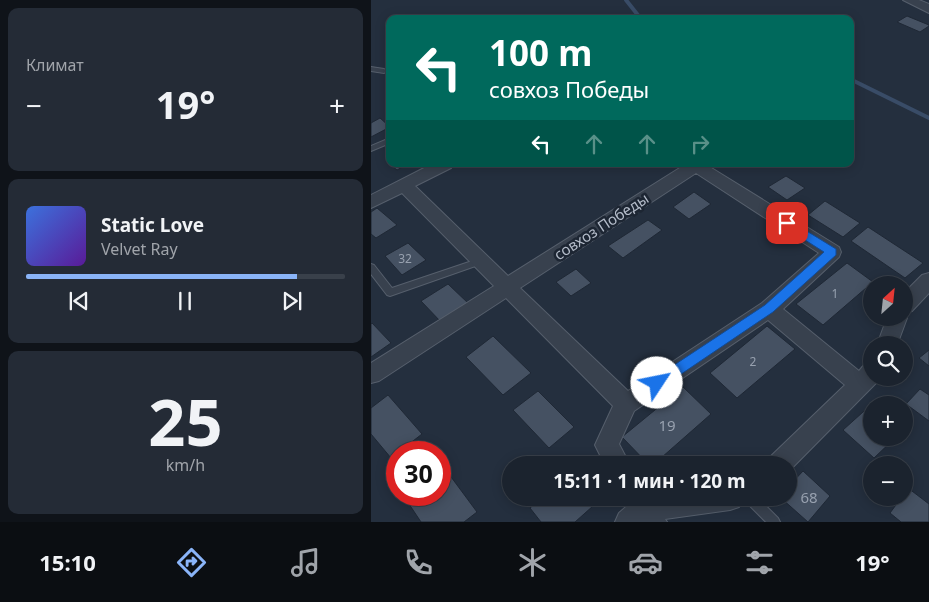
<!DOCTYPE html>
<html lang="ru">
<head>
<meta charset="utf-8">
<style>
  body { margin:0; font-family:"Noto Sans",sans-serif; background:#242b36; color:#f1f3f6; height:100vh; display:flex; flex-direction:column; font-size:19px; white-space:nowrap }
  * { box-sizing:border-box; margin:0 }
  p { font-size:16px; color:#a0a4aa }
  .icon { flex:none; width:28px; height:28px; fill:none; stroke:currentColor; stroke-width:2; stroke-linecap:round; stroke-linejoin:round }
  .map { position:relative; flex:1; overflow:hidden }
  .drawer { display:flex; flex-direction:column; gap:8px; padding:8px; background:#0f1319; width:371px }
  .drawer>* { flex:none }
  .banner { position:absolute; left:15px; top:15px; width:468px; height:152px; border-radius:10px; box-shadow:0 2px 12px #0003,0 0 0 1px #39404a; background:#00695c; color:#fff; overflow:hidden }
  .needle { width:32px; rotate:27deg }
  .tools { position:absolute; left:492px; top:276px; display:grid; gap:10px }
  .tools a { display:grid; place-items:center; width:50px; height:50px; border-radius:50%; background:#1b232e; box-shadow:0 2px 12px #0003,0 0 0 1px #39404a; font-size:25px }
  .speed { position:absolute; left:15px; top:441px; display:flex; gap:10px; font-size:25px; font-weight:700; text-align:center }
  .speed>* { display:grid; place-content:center; width:65px; height:65px; border-radius:50%; background:#1b232e; box-shadow:0 2px 12px #0003,0 0 0 1px #39404a; line-height:1 }
  .speed .limit { border:8px solid #d22; background:#fff; color:#111 }
  .pin { position:absolute; display:grid; place-items:center; width:42px; height:42px; color:#fff; margin:-21px; border-radius:10px; box-shadow:0 2px 8px #0006 }
  .me { position:absolute; width:55px; margin:-28px; rotate:56deg; stroke-linejoin:round; filter:drop-shadow(0 0 4px #0008) }
  .turn { display:flex; align-items:center; gap:18px; height:105px; padding:0 20px; font-size:22px }
  .turn .icon { width:65px; height:65px; stroke-width:2.5 }
  .turn b { display:block; font-size:35px; line-height:42px }
  .lanes { display:flex; align-items:center; height:48px; padding:0 20px; background:#0003; justify-content:center; gap:25px; direction:ltr }
  .lanes .off { opacity:.35 }
  .big { font-size:38px; font-weight:700; line-height:1.1 }
  .drawer .widget { flex:1; display:flex; flex-direction:column; justify-content:center; gap:8px; min-width:0; padding:0 18px; border-radius:10px; background:#242b36 }
  .drawer .dial { align-items:center; gap:0 }
  .dial b { font-size:65px; line-height:1 }
  .song { display:flex; align-items:center; gap:15px }
  .cover { width:60px; height:60px; border-radius:8px; background:linear-gradient(135deg,hsl(220 70% 55%),hsl(270 70% 35%)) }
  .played { height:5px; border-radius:2px; background:linear-gradient(90deg,#8ab4f8 85%,#39404a 85%) }
  .keys { display:flex; justify-content:space-around; direction:ltr }
  .heat { display:flex; justify-content:space-between; align-items:center; font-size:28px; direction:ltr }
  .trip { position:absolute; left:131px; top:456px; width:295px; height:50px; border-radius:25px; background:#1b232e; box-shadow:0 2px 12px #0003,0 0 0 1px #39404a; font-weight:700; line-height:50px; text-align:center }
  .tabs { display:flex; height:80px; justify-content:space-around; align-items:center; background:#0b0e12; color:#a0a4aa }
  .tabs .icon { width:35px; height:35px }
  .tabs .current { color:#8ab4f8 }
  .tabs b { font-size:22px; color:#f1f3f6 }
  main { display:flex; flex:1; min-height:0 }
  .map>svg:first-child { display:block }
</style>
</head>
<body>
<main>
<section class="drawer">
<div class="widget"><p>Климат</p>
<div class="heat"><a>−</a><b class="big">19°</b><a>+</a></div>
</div>
<div class="widget">
<div class="song"><i class="cover"></i><div><b>Static Love</b><p>Velvet Ray</p></div></div>
<div class="played"></div>
<div class="keys"><svg class="icon" aria-label="previous" viewBox="0 0 24 24"><path d="M18 5L8 12l10 7zM5 5v14"/></svg><svg class="icon" aria-label="pause" viewBox="0 0 24 24"><path d="M8 5v14M16 5v14"/></svg><svg class="icon" aria-label="next" viewBox="0 0 24 24"><path d="M6 5l10 7-10 7zM19 5v14"/></svg></div>
</div>
<div class="widget dial"><b>25</b><p>km/h</p></div>
</section>
<div class="map">
<svg width="558" height="522" viewBox="0 0 558 522">
  <rect width="100%" height="100%" fill="#242f3e"/>
  <g fill="none" stroke-linecap="round" stroke-linejoin="round">
    <!-- stream -->
    <g stroke="#394c67" stroke-width="4">
      <path d="M 255,0 L 270,19"/>
      <path d="M 479,79 L 558,118"/>
    </g>
  </g>
  <!-- building -->
  <g fill="#455162" stroke="#1f2835">
    <path d="M 536,16 L 558,25 L 558,26 L 549,32 L 526,22 Z"/>
    <path d="M 9,118 L 19,127 L 0,137 L 0,123 Z"/>
    <path d="M 19,159 L 19,164 L 37,164 L 26,170 L 15,161 Z"/>
    <path d="M 415,176 L 434,188 L 416,200 L 397,187 Z"/>
    <path d="M 323,192 L 340,204 L 318,219 L 302,207 Z"/>
    <path d="M 454,201 L 489,223 L 472,237 L 437,215 Z"/>
    <path d="M 6,208 L 26,225 L 5,238 L 0,234 L 0,212 Z"/>
    <path d="M 277,220 L 291,230 L 252,258 L 237,246 Z"/>
    <path d="M 497,227 L 552,263 L 534,278 L 480,241 Z"/>
    <path d="M 37,243 L 55,260 L 31,275 L 14,256 Z"/>
    <path d="M 476,263 L 502,282 L 452,325 L 425,304 Z"/>
    <path d="M 205,269 L 220,283 L 200,296 L 185,282 Z"/>
    <path d="M 77,284 L 98,304 L 70,322 L 50,301 Z"/>
    <path d="M 1,323 L 20,343 L 0,357 L 0,324 Z"/>
    <path d="M 396,326 L 424,349 L 366,398 L 339,373 Z"/>
    <path d="M 122,336 L 160,373 L 132,395 L 95,357 Z"/>
    <path d="M 558,350 L 558,366 L 548,358 Z"/>
    <path d="M 312,387 L 340,414 L 282,465 L 278,465 L 251,437 Z"/>
    <path d="M 549,389 L 558,395 L 558,421 L 535,404 Z"/>
    <path d="M 167,391 L 203,427 L 178,448 L 142,410 Z"/>
    <path d="M 17,395 L 51,434 L 20,458 L 0,434 L 0,408 Z"/>
    <path d="M 502,403 L 505,405 L 501,405 L 501,438 L 524,438 L 503,458 L 472,430 Z"/>
    <path d="M 69,462 L 106,512 L 93,522 L 50,522 L 32,495 L 69,495 Z"/>
    <path d="M 432,471 L 459,496 L 437,522 L 410,498 L 418,498 L 418,486 Z"/>
    <path d="M 537,488 L 558,504 L 558,522 L 530,522 L 519,513 L 530,498 L 534,498 Z"/>
    <path d="M 171,498 L 231,498 L 204,522 L 170,522 L 159,508 Z"/>
  </g>
  <g fill="none" stroke-linecap="round" stroke-linejoin="round">
    <!-- lane casing -->
    <g stroke="#565f6c" stroke-width="2">
      <g id="lane">
        <path d="M 0,67 L 13,69 L 16,71 L 13,73 L 0,71 Z"/>
        <path d="M 19,138 L 19,143 L 0,151 L 0,146 Z"/>
        <path d="M 110,258 L 113,259 L 114,261 L 113,263 L 19,296 L 16,295 L 0,274 L 0,264 L 3,265 L 21,288 Z"/>
        <path d="M 373,498 L 387,498 L 407,518 L 409,522 L 395,522 L 375,502 Z"/>
      </g>
    </g>
    <!-- street casing -->
    <g stroke="#565f6c" stroke-width="2">
      <g id="street">
        <path d="M 532,0 L 548,0 L 558,4 L 558,13 Z"/>
        <path d="M 61,164 L 82,164 L 80,168 L 44,186 L 137,276 L 315,164 L 334,164 L 468,247 L 470,252 L 468,257 L 412,309 L 488,371 L 493,365 L 501,363 L 501,378 L 509,379 L 418,471 L 418,465 L 395,465 L 399,457 L 474,385 L 397,320 L 263,411 L 248,444 L 259,465 L 234,465 L 224,445 L 242,406 L 135,298 L 8,381 L 0,383 L 0,363 L 123,286 L 31,193 L 0,208 L 0,195 ZM 325,173 L 448,253 L 391,303 L 257,391 L 149,288 Z"/>
        <path d="M 558,273 L 558,293 L 541,311 L 534,313 L 534,292 L 551,275 Z"/>
        <path d="M 534,313 L 536,318 L 526,345 L 506,345 L 516,318 L 534,318 Z"/>
        <path d="M 253,498 L 371,498 L 368,507 L 359,510 L 294,519 L 296,522 L 244,522 L 248,513 L 256,506 Z"/>
      </g>
    </g>
    <!-- lane -->
    <use href="#lane" fill="#38414e" fill-rule="evenodd"/>
    <!-- street -->
    <use href="#street" fill="#38414e" fill-rule="evenodd"/>
  </g>
  <!-- route -->
  <path fill="#1a73e8" stroke="#114b97" d="M 416,219 L 465,249 L 465,255 L 402,312 L 291,387 L 282,387 L 280,383 L 282,379 L 394,305 L 453,252 L 412,226 L 412,220 Z"/>
  <g text-anchor="middle" dominant-baseline="central" stroke-width="5" stroke-linejoin="round" paint-order="stroke">
    <!-- number labels -->
    <g font-size="12" fill="#98a1af">
      <text x="34" y="258">32</text>
      <text x="464" y="293">1</text>
      <text x="382" y="361">2</text>
    </g>
    <!-- street labels -->
    <g font-size="15" fill="#b4bcc9" stroke="#1d2633">
      <text transform="translate(230 226) rotate(-33)">совхоз Победы</text>
    </g>
    <!-- near-number labels -->
    <g font-size="15" fill="#98a1af">
      <text x="296" y="425">19</text>
      <text x="438" y="497">68</text>
    </g>
  </g>
</svg>
<div class="tools">
<a><svg class="needle" viewBox="-14 -14 28 28"><path d="M0-13l5 13h-10z" fill="#e53935"/><path d="M0 13l5-13h-10z" fill="#a0a4aa"/></svg></a>
<a><svg class="icon" aria-label="search" viewBox="0 0 24 24"><circle cx="10" cy="10" r="6"/><path d="M15 15l6 6"/></svg></a>
<a>+</a>
<a>−</a>
</div>
<div class="speed"><div class="limit">30</div></div>
<div class="pin" style="left:416px;top:223px;background:#d93025"><svg class="icon" aria-label="arrive" viewBox="0 0 24 24"><path d="M6 21V4h12l-3 4 3 4H6"/></svg></div>
<svg class="me" style="left:286px;top:383px" viewBox="-20 -20 40 40"><circle r="19" fill="#fff"/><path d="M0-13L10 11 0 6-10 11z" fill="#1a73e8"/></svg>
<div class="trip">15:11 · 1 мин · 120 m</div>
<div class="banner">
<div class="turn"><svg class="icon" aria-label="left" viewBox="0 0 24 24"><path d="M17 20v-9H6M10 6l-5 5 5 5"/></svg><div><b>100 m</b>совхоз Победы</div></div>
<div class="lanes"><svg class="icon" aria-label="left" viewBox="0 0 24 24"><path d="M17 20v-9H6M10 6l-5 5 5 5"/></svg><svg class="icon off" aria-label="ahead" viewBox="0 0 24 24"><path d="M12 20V5M6 11l6-6 6 6"/></svg><svg class="icon off" aria-label="ahead" viewBox="0 0 24 24"><path d="M12 20V5M6 11l6-6 6 6"/></svg><svg class="icon off" aria-label="right" viewBox="0 0 24 24"><path d="M7 20v-9h11M14 6l5 5-5 5"/></svg></div>
</div>
</div>
</main>
<nav class="tabs">
<b>15:10</b>
<svg class="icon current" aria-label="directions" viewBox="0 0 24 24"><path d="M12 3l9 9-9 9-9-9zM9 14v-3h6M13 9l2 2-2 2"/></svg>
<svg class="icon" aria-label="music" viewBox="0 0 24 24"><path d="M9 18V5l10-2v13"/><circle cx="6" cy="18" r="3"/><circle cx="16" cy="16" r="3"/></svg>
<svg class="icon" aria-label="phone" viewBox="0 0 24 24"><path d="M5 4h4l2 5-3 2q2 4 5 5l2-3 5 2v4C11 20 4 13 5 4z"/></svg>
<svg class="icon" aria-label="climate" viewBox="0 0 24 24"><path d="M12 3v18M4 7l16 10M4 17L20 7"/></svg>
<svg class="icon" aria-label="car" viewBox="0 0 24 24"><path d="M5 17H2v-5l4-1 3-4h7l3 4 3 1v5h-3M9 17h6M6 11h13"/><circle cx="7" cy="17" r="2"/><circle cx="17" cy="17" r="2"/></svg>
<svg class="icon" aria-label="filters" viewBox="0 0 24 24"><path d="M4 7h16M4 17h16"/><circle cx="9" cy="7" r="2"/><circle cx="15" cy="17" r="2"/></svg>
<b>19°</b>
</nav>
</body>
</html>
